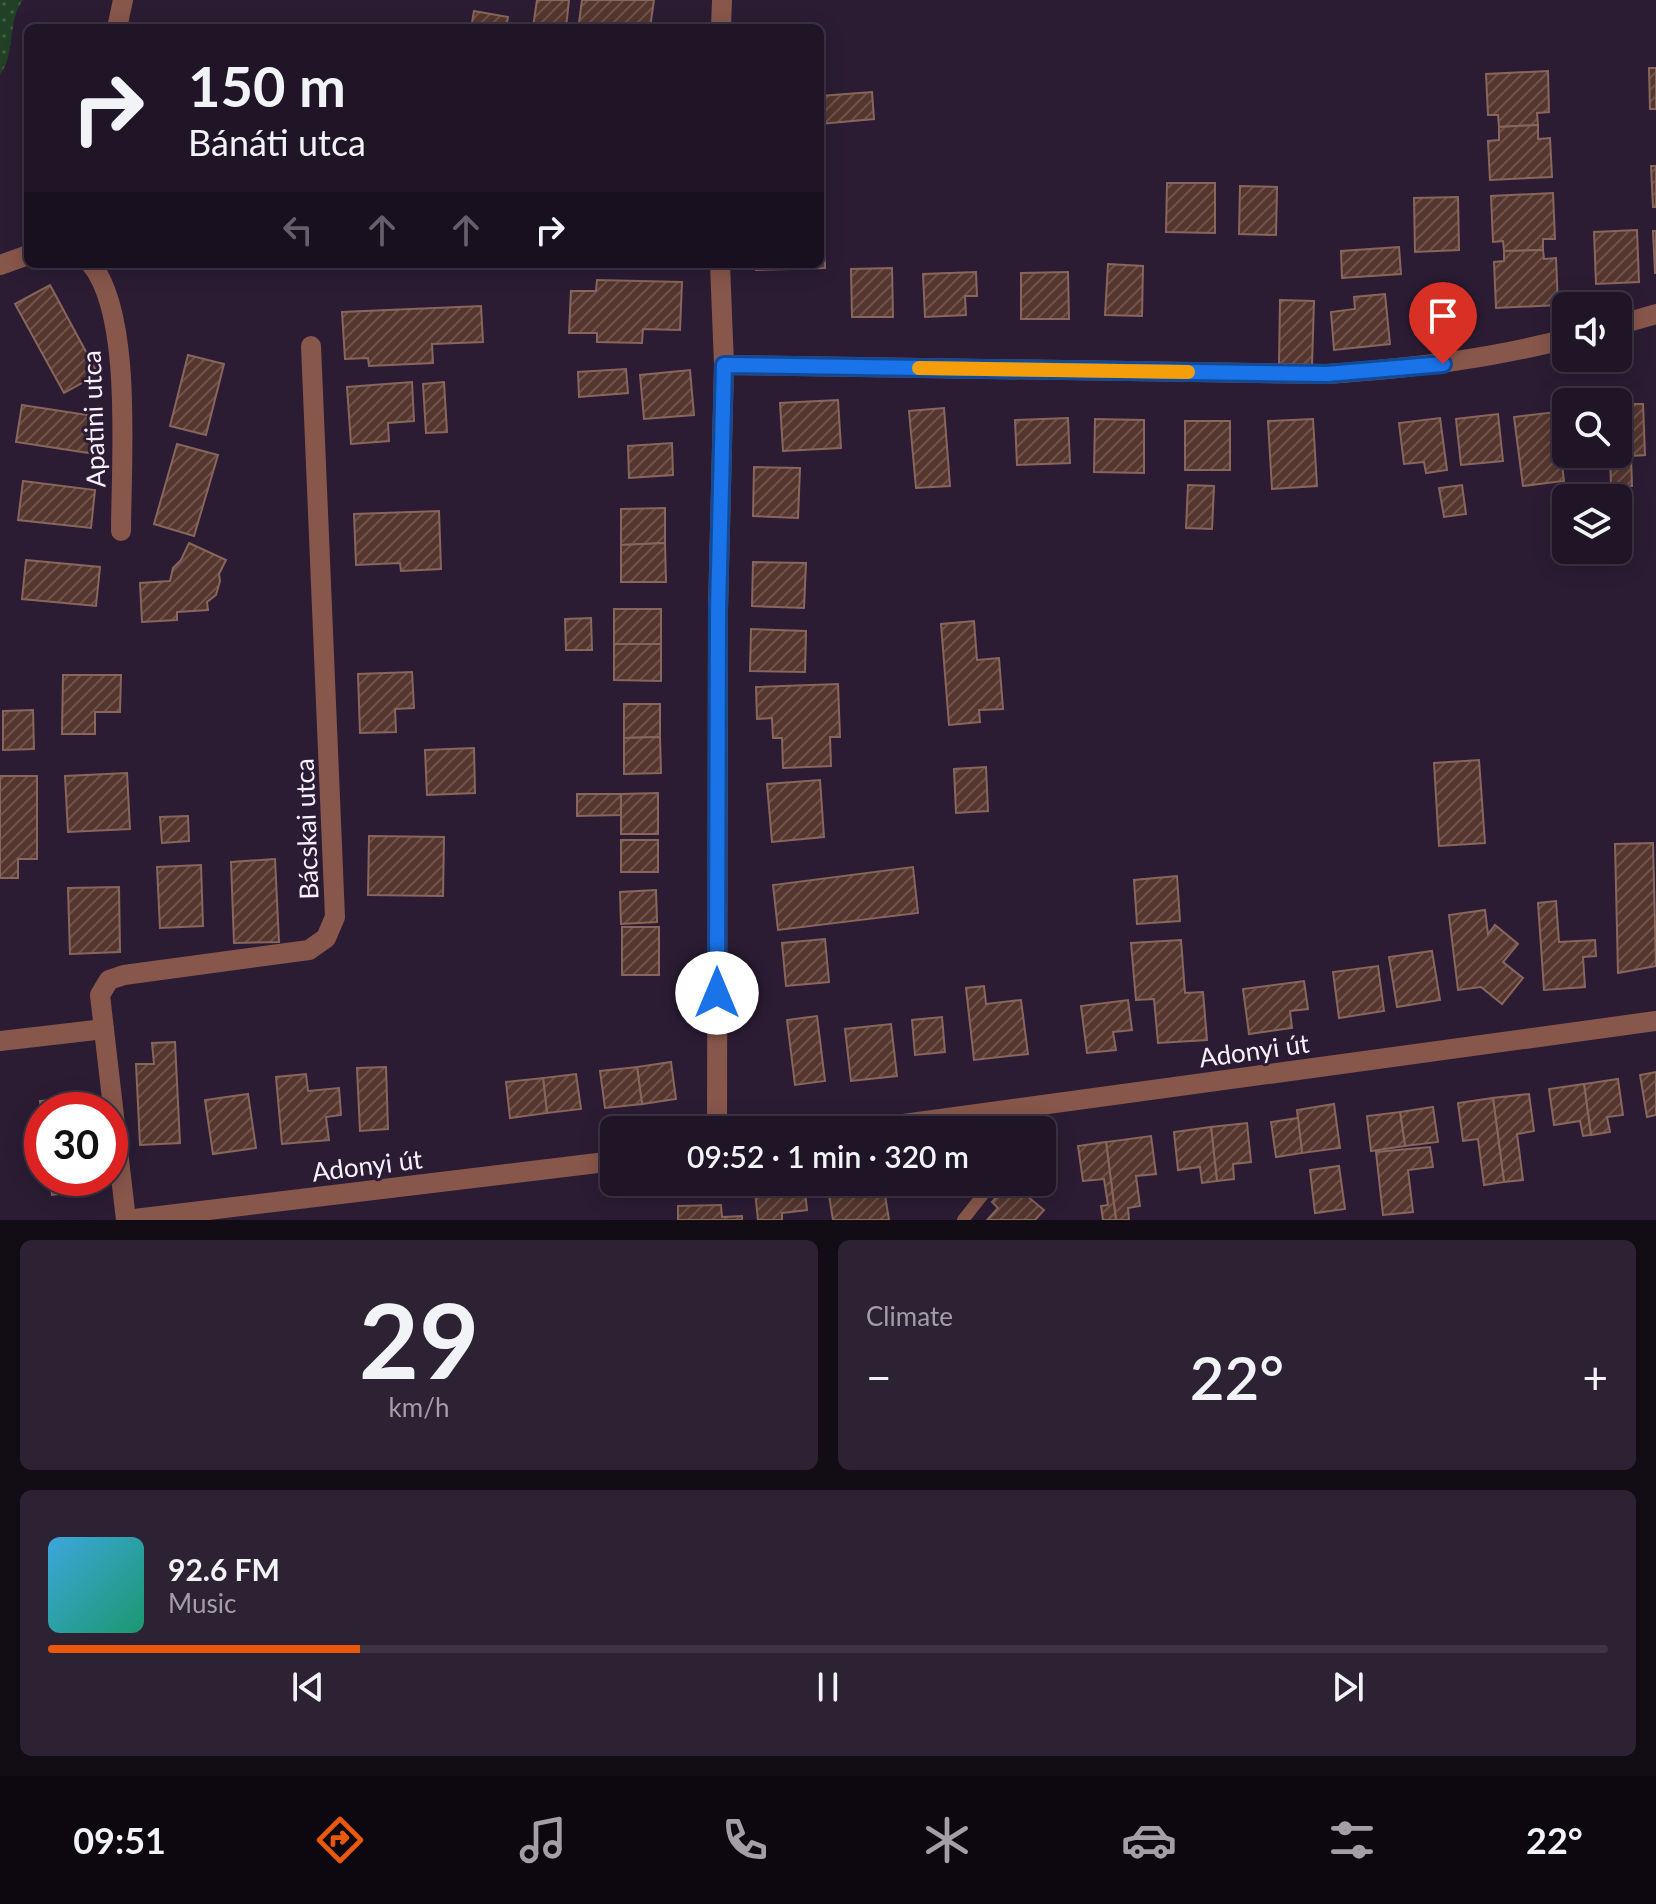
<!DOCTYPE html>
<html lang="en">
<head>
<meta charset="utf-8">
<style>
  body { margin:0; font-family:Lato,sans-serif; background:#2d2233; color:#f1f3f6; height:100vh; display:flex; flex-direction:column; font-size:30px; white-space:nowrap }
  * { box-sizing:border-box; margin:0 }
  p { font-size:26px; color:#a29fa7 }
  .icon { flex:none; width:44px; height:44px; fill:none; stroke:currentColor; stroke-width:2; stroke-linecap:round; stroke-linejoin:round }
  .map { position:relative; height:1220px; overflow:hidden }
  .details { display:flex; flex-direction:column; gap:20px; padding:20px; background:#120c15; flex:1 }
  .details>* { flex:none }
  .top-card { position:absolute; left:24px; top:24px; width:800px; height:244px; border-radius:12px; box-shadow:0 4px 20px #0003,0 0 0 2px #3d3444; background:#201527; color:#f1f3f6; overflow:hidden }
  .buttons { position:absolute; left:1552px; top:292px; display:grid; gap:16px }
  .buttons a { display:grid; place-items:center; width:80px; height:80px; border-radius:12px; background:#201527; box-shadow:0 4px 20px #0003,0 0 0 2px #3d3444; font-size:40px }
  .speed { position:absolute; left:24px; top:1092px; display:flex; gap:16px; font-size:40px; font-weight:700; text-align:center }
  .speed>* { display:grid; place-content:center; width:104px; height:104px; border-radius:50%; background:#201527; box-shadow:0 4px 20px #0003,0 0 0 2px #3d3444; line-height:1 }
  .speed .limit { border:12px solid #d22; background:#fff; color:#111 }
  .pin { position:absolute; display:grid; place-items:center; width:68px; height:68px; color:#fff; margin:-82px -34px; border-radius:50% 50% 50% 0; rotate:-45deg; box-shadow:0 0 8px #0007 }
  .pin .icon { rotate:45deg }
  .me { position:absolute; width:88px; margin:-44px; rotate:0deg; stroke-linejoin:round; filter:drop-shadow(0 0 6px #0008) }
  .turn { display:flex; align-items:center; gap:28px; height:168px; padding:0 32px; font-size:36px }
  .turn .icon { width:104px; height:104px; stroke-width:2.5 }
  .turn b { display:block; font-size:56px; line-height:68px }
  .lanes { display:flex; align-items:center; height:76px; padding:0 32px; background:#0003; justify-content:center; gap:40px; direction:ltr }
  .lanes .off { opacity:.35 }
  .big { font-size:60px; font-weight:600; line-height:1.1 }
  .details .card { flex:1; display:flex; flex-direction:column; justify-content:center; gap:12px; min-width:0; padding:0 28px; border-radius:12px; background:#2d2233 }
  .details .dial { align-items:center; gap:0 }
  .dial b { font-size:104px; line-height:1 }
  .song { display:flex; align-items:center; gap:24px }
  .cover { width:96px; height:96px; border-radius:12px; background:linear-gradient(135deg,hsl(200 70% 55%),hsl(160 70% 35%)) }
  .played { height:8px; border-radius:4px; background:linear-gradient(90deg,#ea580c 20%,#3d3444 20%) }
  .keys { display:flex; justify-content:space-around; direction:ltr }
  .heat { display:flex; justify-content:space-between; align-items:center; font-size:44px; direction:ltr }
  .details .tiles { flex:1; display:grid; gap:20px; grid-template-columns:1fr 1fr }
  .card:last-child { grid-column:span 2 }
  .trip { position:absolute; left:600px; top:1116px; width:456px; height:80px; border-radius:12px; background:#201527; box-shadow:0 4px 20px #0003,0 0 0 2px #3d3444; font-weight:600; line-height:80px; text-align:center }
  .tab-bar { display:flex; height:128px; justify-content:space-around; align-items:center; background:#0d0810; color:#a29fa7 }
  .tab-bar .icon { width:56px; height:56px }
  .tab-bar .on { color:#ea580c }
  .tab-bar b { font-size:36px; color:#f1f3f6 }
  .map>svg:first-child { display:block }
</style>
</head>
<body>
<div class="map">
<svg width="1656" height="1220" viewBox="0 0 1656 1220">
  <defs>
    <pattern id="park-dots" width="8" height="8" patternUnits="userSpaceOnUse" patternTransform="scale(2)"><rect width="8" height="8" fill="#204126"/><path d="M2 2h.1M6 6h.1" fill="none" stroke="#415d46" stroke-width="1.8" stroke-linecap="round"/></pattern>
    <pattern id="building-hatch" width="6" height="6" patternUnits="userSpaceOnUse" patternTransform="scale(2)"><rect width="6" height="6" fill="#55362e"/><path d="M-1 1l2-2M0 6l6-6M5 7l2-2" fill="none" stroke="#6e534d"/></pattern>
  </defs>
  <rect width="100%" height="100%" fill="#2b1c34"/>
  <!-- park -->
  <path fill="url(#park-dots)" d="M 0,0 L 23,0 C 7,21 16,53 0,75 Z"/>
  <!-- building -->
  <g fill="url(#building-hatch)" stroke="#88665c" stroke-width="2">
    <path d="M 537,0 L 569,0 L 566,28 L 533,27 Z"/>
    <path d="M 582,0 L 654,0 L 650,28 L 596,28 L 596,25 L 579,23 Z"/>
    <path d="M 474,11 L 508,17 L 506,28 L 471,28 Z"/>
    <path d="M 1649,68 L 1656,68 L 1656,109 L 1650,109 Z"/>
    <path d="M 1548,71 L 1549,112 L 1537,113 L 1538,125 L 1499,127 L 1498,115 L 1488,115 L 1486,74 Z"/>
    <path d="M 872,92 L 874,119 L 820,124 L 820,96 Z"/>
    <path d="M 1538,125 L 1538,139 L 1550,138 L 1552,177 L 1490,180 L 1488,141 L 1499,140 L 1499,127 Z"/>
    <path d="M 1651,166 L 1656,166 L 1656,207 L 1653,207 Z"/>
    <path d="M 1167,183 L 1215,183 L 1215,233 L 1166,232 Z"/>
    <path d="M 1240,186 L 1277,187 L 1276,235 L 1239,234 Z"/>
    <path d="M 1553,193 L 1555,239 L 1543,239 L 1543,250 L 1504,251 L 1503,241 L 1493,242 L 1491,196 Z"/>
    <path d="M 1458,197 L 1459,250 L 1415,252 L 1414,198 Z"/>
    <path d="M 824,213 L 825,268 L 756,270 L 756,264 L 820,264 L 820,214 Z"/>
    <path d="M 1637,230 L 1639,282 L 1596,284 L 1594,232 Z"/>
    <path d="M 1653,231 L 1656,231 L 1656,273 L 1655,273 Z"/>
    <path d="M 1399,247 L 1401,274 L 1342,278 L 1341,251 Z"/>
    <path d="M 1543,250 L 1544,259 L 1556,258 L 1558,305 L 1496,308 L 1494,262 L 1504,261 L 1504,251 Z"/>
    <path d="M 1108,264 L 1143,266 L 1142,316 L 1105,315 Z"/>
    <path d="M 892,268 L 893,317 L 852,317 L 851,269 Z"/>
    <path d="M 976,272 L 977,296 L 965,296 L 966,315 L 925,317 L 923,274 Z"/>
    <path d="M 1068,272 L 1069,319 L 1021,319 L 1021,273 Z"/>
    <path d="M 597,280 L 682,282 L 680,330 L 643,329 L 642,343 L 597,342 L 597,333 L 569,333 L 571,291 L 596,291 Z"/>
    <path d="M 50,285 L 98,374 L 64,393 L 15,304 Z"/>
    <path d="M 1385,294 L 1390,344 L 1334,350 L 1331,312 L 1355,309 L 1354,297 Z"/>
    <path d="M 1280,300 L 1314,301 L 1312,365 L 1279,364 Z"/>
    <path d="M 481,306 L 483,342 L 432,344 L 433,363 L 369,366 L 368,358 L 345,359 L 342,312 Z"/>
    <path d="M 188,355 L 224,364 L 206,435 L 170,426 Z"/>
    <path d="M 626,369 L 628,393 L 579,397 L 578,372 Z"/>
    <path d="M 690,370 L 694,415 L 644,419 L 640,375 Z"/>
    <path d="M 412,382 L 414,421 L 388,423 L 389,441 L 351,444 L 347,387 Z"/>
    <path d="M 444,382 L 447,432 L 426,433 L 423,384 Z"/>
    <path d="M 838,400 L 841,448 L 783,451 L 780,403 Z"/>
    <path d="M 1618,404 L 1643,404 L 1645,455 L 1631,456 L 1632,486 L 1611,487 L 1610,454 L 1618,454 Z"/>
    <path d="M 22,405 L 94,416 L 89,453 L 16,442 Z"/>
    <path d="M 944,408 L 950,486 L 916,488 L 909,411 Z"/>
    <path d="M 1556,412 L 1564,481 L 1523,486 L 1514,417 Z"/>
    <path d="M 1498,414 L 1503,461 L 1461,465 L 1456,419 Z"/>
    <path d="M 1068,418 L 1070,463 L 1017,465 L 1015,420 Z"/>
    <path d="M 1440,418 L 1447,470 L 1426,473 L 1424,462 L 1404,464 L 1399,423 Z"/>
    <path d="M 1095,419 L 1144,420 L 1144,473 L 1094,472 Z"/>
    <path d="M 1313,419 L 1317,486 L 1272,489 L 1268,421 Z"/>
    <rect x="1185" y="421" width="45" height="49"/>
    <path d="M 672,443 L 673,475 L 629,478 L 628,446 Z"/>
    <path d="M 177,444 L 218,455 L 194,536 L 154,524 Z"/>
    <path d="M 754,467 L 800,468 L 798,518 L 753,516 Z"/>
    <path d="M 23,481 L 95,490 L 91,528 L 18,520 Z"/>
    <path d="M 1188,485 L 1214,486 L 1212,529 L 1186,528 Z"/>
    <path d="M 1462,485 L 1466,514 L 1444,517 L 1439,488 Z"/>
    <path d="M 665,508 L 665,543 L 621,545 L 621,509 Z"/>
    <path d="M 439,511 L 441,569 L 401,571 L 400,563 L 356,565 L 354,514 Z"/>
    <path d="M 189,543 L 226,560 L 219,574 L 220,581 L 216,595 L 207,602 L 208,610 L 177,612 L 177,620 L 142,622 L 140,583 L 170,581 L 173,568 L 181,560 Z"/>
    <path d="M 665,543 L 666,582 L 621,582 L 621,545 Z"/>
    <path d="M 26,560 L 100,567 L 96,606 L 22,599 Z"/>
    <path d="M 753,562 L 806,563 L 804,608 L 752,606 Z"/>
    <rect x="614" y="609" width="47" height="35"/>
    <path d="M 591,618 L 592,650 L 566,650 L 565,619 Z"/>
    <path d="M 974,621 L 977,660 L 999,658 L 1003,709 L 979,710 L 980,722 L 949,725 L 941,624 Z"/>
    <path d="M 751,629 L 806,631 L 805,672 L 750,671 Z"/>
    <path d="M 614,644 L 661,644 L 661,681 L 614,680 Z"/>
    <path d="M 412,672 L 414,708 L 395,709 L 396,732 L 360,733 L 358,674 Z"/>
    <path d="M 63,675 L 121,675 L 120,712 L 95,712 L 95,734 L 62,734 Z"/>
    <path d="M 838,684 L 840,737 L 830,737 L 831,766 L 783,768 L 782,738 L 773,738 L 772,718 L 757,719 L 756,687 Z"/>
    <path d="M 624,704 L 660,704 L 660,737 L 624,738 Z"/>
    <path d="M 33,710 L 34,749 L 3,750 L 3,711 Z"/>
    <path d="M 660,737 L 661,773 L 624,774 L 624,738 Z"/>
    <path d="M 474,748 L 475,793 L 427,795 L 425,750 Z"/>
    <path d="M 1479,760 L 1485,843 L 1439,846 L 1434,763 Z"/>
    <path d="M 986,767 L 988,811 L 956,813 L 954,769 Z"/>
    <path d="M 127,773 L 130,829 L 68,832 L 65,776 Z"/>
    <path d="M 0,776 L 37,776 L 37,859 L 18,859 L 18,878 L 0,878 Z"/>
    <path d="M 820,780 L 824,837 L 772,842 L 767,784 Z"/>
    <path d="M 658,793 L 658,834 L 621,834 L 621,794 Z"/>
    <path d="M 577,794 L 621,794 L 621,815 L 577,816 Z"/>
    <path d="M 188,816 L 189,841 L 162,843 L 160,817 Z"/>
    <path d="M 369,836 L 444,837 L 443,896 L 368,895 Z"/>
    <rect x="621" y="840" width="37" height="32"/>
    <path d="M 1653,843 L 1656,966 L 1618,973 L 1615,844 Z"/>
    <path d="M 275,859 L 279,942 L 234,943 L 231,862 Z"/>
    <path d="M 201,865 L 203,926 L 160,928 L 157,867 Z"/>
    <path d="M 913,867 L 918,913 L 778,930 L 773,885 Z"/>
    <path d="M 1177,876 L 1180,921 L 1137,924 L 1134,880 Z"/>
    <path d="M 119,887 L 120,952 L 70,954 L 68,888 Z"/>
    <path d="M 656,890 L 657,922 L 621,924 L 620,892 Z"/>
    <path d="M 1556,901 L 1559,942 L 1595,940 L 1596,956 L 1583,957 L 1585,987 L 1544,990 L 1538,903 Z"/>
    <path d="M 1485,910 L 1488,934 L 1495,925 L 1518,944 L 1503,962 L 1523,978 L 1502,1004 L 1481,987 L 1458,990 L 1449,915 Z"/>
    <rect x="622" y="927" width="37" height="48"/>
    <path d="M 825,939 L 829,982 L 786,986 L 782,943 Z"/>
    <path d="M 1181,940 L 1185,993 L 1203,992 L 1207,1040 L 1158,1043 L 1154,999 L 1136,1000 L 1131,943 Z"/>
    <path d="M 1432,951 L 1440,1000 L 1397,1007 L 1389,957 Z"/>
    <path d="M 1378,966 L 1384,1011 L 1339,1018 L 1333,972 Z"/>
    <path d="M 1304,981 L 1308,1009 L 1290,1011 L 1292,1028 L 1249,1034 L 1243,989 Z"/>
    <path d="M 984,986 L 986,1004 L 1021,1000 L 1028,1054 L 974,1060 L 966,988 Z"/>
    <path d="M 1128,1000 L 1132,1030 L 1113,1032 L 1116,1050 L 1087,1053 L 1081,1006 Z"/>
    <path d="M 817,1016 L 825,1081 L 795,1085 L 787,1020 Z"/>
    <path d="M 942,1017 L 945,1052 L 915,1055 L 912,1020 Z"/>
    <path d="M 891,1024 L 897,1076 L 851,1081 L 845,1029 Z"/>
    <path d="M 175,1042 L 180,1143 L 140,1145 L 136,1064 L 154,1064 L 152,1043 Z"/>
    <path d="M 671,1062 L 676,1099 L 642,1104 L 637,1067 Z"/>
    <path d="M 386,1067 L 388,1129 L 360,1131 L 357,1068 Z"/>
    <path d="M 637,1067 L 642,1104 L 605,1108 L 600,1071 Z"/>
    <path d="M 1656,1072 L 1656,1115 L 1647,1117 L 1640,1075 Z"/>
    <path d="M 306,1074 L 308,1091 L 339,1088 L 341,1115 L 326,1117 L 329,1140 L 282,1144 L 276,1077 Z"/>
    <path d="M 576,1074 L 581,1109 L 547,1113 L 543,1078 Z"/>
    <path d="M 543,1078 L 547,1113 L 510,1118 L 506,1082 Z"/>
    <path d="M 1618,1079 L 1623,1115 L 1607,1117 L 1610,1132 L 1591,1135 L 1584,1084 Z"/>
    <path d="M 1584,1084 L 1591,1135 L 1583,1136 L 1580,1121 L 1554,1125 L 1549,1089 Z"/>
    <path d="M 248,1094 L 256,1148 L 213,1154 L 205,1100 Z"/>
    <path d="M 1529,1094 L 1534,1131 L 1517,1134 L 1523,1180 L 1504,1182 L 1493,1098 Z"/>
    <path d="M 80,1096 L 82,1110 L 42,1110 L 42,1118 L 40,1101 Z"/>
    <path d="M 1493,1098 L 1504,1182 L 1484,1185 L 1478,1139 L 1463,1141 L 1458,1103 Z"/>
    <path d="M 1334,1104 L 1340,1148 L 1302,1153 L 1297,1110 Z"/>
    <path d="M 1433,1107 L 1438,1142 L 1405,1146 L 1400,1112 Z"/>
    <path d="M 1400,1112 L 1405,1146 L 1371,1151 L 1367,1116 Z"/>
    <path d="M 1298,1118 L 1302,1153 L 1276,1157 L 1271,1122 Z"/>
    <path d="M 1247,1123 L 1251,1162 L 1233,1164 L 1234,1179 L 1217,1181 L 1211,1127 Z"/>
    <path d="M 1211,1127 L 1217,1181 L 1202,1183 L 1200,1167 L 1178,1170 L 1174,1132 Z"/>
    <path d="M 1151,1136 L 1156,1174 L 1136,1176 L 1140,1206 L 1128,1208 L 1129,1220 L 1116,1220 L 1106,1142 Z"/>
    <path d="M 1106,1142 L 1116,1220 L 1103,1220 L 1101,1206 L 1108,1205 L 1104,1179 L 1083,1181 L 1078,1146 Z"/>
    <path d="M 1430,1147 L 1433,1167 L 1408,1170 L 1413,1212 L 1383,1215 L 1376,1152 Z"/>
    <path d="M 1339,1166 L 1345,1209 L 1315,1213 L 1310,1170 Z"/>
    <path d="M 50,1178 L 90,1178 L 92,1190 L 52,1195 Z"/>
    <path d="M 754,1182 L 804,1182 L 807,1210 L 782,1213 L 782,1220 L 758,1220 Z"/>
    <path d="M 848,1182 L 850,1194 L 884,1189 L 889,1220 L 833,1220 L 827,1183 Z"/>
    <path d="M 1010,1182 L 1044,1210 L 1035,1220 L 987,1220 L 998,1208 L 992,1202 Z"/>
    <path d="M 721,1205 L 722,1217 L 742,1216 L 742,1220 L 678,1220 L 678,1206 Z"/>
  </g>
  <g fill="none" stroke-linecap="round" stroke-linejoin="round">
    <!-- service -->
    <g stroke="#88574b" stroke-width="12">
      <path d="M 1015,1110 L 1018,1130"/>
      <path d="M 963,1220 L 993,1182"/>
    </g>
    <!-- minor -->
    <g stroke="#88574b" stroke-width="20">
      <path d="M 117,28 L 123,0"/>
      <path d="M 721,28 L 722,0"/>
      <path d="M 91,264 C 133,315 121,464 121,531"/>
      <path d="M 0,265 L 28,255"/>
      <path d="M 1618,325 L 1656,314"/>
      <path d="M 724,365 L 1327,374 C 1411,368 1484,360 1566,339"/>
      <path d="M 0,1041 L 104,1029"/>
      <path d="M 717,1130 L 718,610 L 724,365 L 720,264"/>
      <path d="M 126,1220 L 100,995 L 109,980 L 124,975 L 309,950 L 326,938 L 335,917 L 311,346"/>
    </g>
    <!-- tertiary -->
    <g stroke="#88574b" stroke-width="20">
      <path d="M 859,1130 L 1656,1021"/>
      <path d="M 126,1220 L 614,1161"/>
    </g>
  </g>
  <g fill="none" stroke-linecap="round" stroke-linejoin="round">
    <!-- route casing -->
    <g stroke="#114b97" stroke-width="20">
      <path id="route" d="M 717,993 L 718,610 L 724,365 L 1327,374 L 1443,364"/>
    </g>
    <!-- route -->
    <use href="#route" stroke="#1a73e8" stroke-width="14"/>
    <!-- slow -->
    <path stroke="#f59e0b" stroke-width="14" d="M 919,368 L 1188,372"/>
  </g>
  <g text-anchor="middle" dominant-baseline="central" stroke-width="6" stroke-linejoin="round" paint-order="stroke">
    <!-- street labels -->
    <g font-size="26" fill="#f7f0fd" stroke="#2b1c34">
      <text transform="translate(93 419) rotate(-92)">Apatini utca</text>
      <text transform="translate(306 829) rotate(-92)">Bácskai utca</text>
      <text transform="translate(1254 1050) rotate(-8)">Adonyi út</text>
      <text transform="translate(367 1165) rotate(-7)">Adonyi út</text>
    </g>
  </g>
</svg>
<div class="buttons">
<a><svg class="icon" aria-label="sound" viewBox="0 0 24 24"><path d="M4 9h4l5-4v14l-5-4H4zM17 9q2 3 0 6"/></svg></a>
<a><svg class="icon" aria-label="search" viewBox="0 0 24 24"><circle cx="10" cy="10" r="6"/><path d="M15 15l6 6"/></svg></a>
<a><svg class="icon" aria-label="layers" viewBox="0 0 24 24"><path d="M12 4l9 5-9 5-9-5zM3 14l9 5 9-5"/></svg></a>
</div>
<div class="speed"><div class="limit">30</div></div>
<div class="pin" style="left:1443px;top:364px;background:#d93025"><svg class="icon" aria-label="arrive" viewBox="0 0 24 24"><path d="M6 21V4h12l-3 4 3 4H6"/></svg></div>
<svg class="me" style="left:717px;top:993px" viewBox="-20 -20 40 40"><circle r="19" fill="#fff"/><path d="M0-13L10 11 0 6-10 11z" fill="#1a73e8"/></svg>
<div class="trip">09:52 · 1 min · 320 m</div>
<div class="top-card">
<div class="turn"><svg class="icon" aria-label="right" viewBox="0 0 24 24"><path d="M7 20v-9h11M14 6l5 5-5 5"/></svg><div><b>150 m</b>Bánáti utca</div></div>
<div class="lanes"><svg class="icon off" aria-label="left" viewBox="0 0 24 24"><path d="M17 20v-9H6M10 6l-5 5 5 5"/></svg><svg class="icon off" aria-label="ahead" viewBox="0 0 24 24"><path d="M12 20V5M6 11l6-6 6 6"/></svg><svg class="icon off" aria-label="ahead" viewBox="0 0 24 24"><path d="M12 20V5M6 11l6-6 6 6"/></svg><svg class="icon" aria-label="right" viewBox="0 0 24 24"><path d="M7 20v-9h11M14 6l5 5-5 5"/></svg></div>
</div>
</div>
<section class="details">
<div class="tiles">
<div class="card dial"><b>29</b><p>km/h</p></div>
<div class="card"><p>Climate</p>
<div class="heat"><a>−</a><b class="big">22°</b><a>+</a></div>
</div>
<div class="card">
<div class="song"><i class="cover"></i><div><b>92.6 FM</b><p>Music</p></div></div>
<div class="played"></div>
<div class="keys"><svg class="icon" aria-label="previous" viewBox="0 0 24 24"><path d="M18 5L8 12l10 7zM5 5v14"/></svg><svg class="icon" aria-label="pause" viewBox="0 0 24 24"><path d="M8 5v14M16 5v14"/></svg><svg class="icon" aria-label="next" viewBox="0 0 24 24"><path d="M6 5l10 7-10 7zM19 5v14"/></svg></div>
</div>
</div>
</section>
<nav class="tab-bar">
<b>09:51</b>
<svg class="icon on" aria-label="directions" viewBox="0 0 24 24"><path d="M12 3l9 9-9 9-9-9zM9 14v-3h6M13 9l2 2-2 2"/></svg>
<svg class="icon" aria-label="music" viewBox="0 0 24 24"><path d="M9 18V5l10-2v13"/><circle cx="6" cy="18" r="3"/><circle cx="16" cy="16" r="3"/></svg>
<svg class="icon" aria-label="phone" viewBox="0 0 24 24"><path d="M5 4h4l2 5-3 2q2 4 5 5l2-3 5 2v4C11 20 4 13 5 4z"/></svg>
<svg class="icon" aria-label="climate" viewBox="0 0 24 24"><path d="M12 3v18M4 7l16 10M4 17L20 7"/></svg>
<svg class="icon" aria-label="car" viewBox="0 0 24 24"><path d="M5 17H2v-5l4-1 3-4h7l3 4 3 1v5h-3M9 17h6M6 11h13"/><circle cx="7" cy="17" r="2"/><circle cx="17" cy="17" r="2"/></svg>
<svg class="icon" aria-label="filters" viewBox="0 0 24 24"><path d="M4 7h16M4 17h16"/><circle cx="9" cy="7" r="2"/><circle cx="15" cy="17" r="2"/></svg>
<b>22°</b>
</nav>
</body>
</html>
